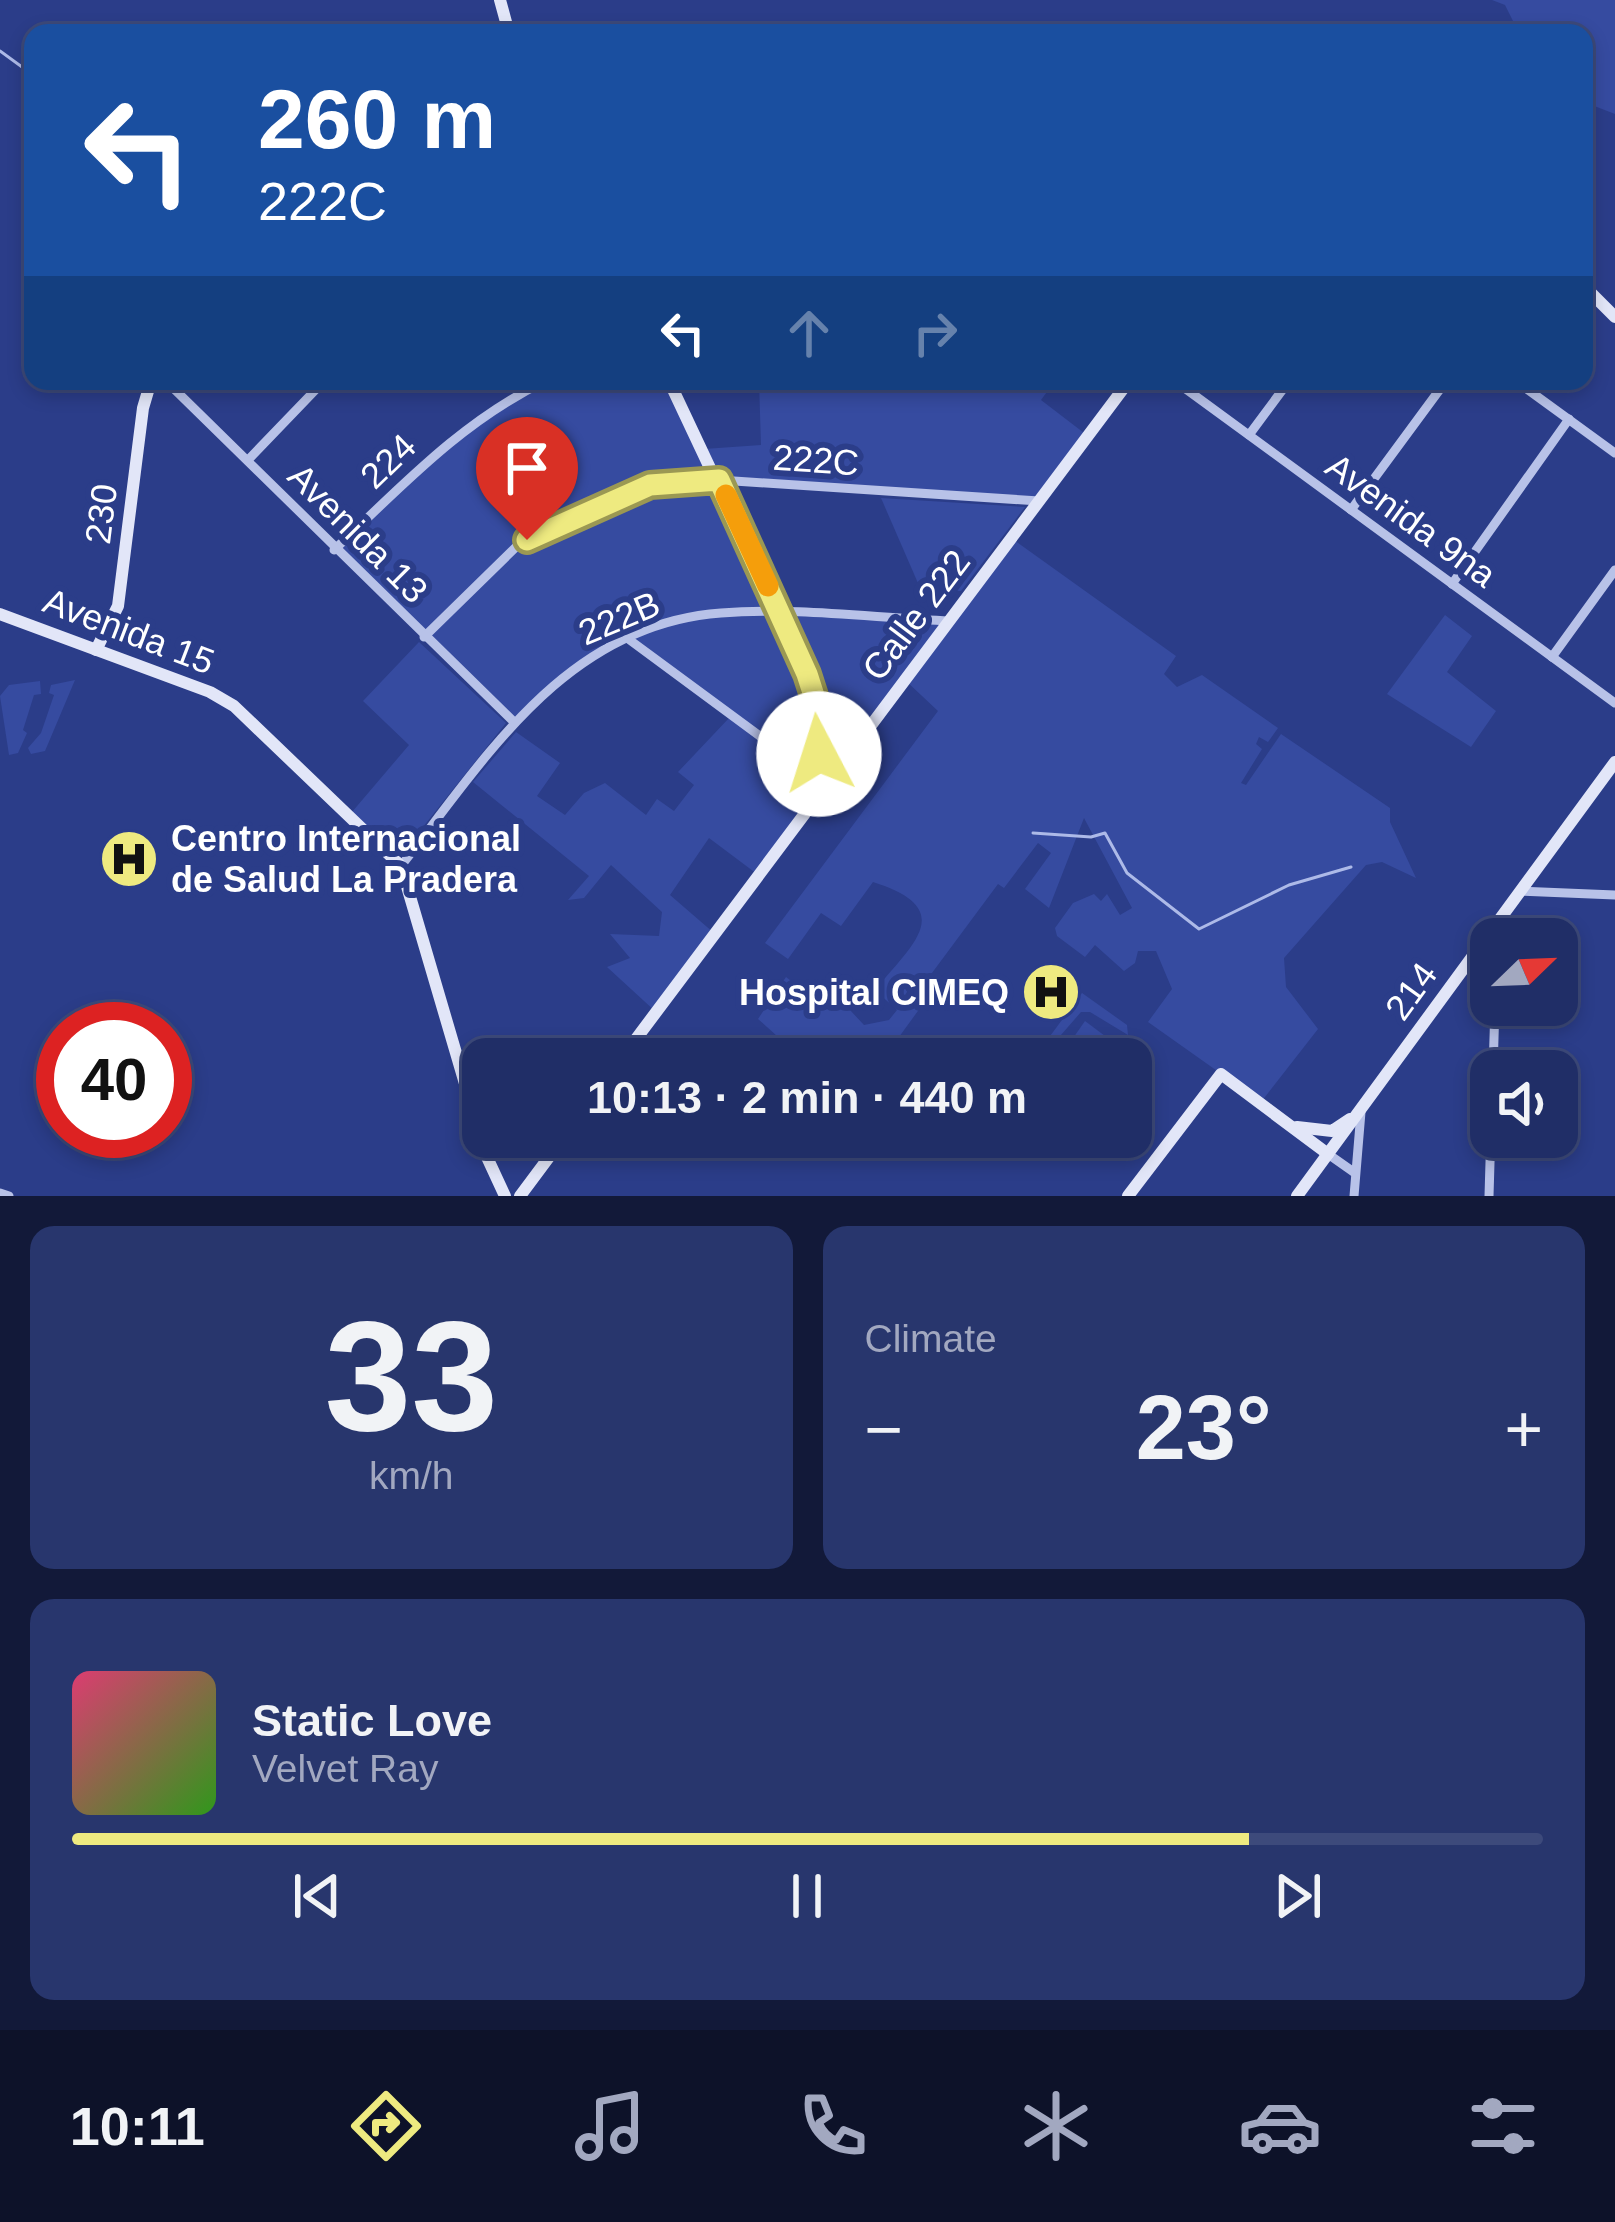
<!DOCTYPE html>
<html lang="en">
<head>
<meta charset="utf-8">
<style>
  body { margin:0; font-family:Helvetica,sans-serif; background:#28366d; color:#f1f3f6; height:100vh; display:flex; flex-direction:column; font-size:45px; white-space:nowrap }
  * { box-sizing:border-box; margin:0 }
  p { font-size:39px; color:#a2a8c0 }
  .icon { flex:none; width:66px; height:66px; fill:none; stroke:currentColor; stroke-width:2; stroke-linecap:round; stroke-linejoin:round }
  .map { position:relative; height:1196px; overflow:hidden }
  .details { display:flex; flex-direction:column; gap:30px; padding:30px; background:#121939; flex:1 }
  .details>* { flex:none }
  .hud { position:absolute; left:24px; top:24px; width:1569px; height:366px; border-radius:24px; box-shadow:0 6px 18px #0003,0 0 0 3px #3d4a7b; background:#1a4fa0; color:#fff; overflow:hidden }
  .needle { width:78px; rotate:67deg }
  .buttons { position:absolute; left:1470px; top:918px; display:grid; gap:24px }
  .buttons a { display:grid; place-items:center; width:108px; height:108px; border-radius:24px; background:#202e67; box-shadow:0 6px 18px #0003,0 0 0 3px #3d4a7b; font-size:60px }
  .speed { position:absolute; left:36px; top:1002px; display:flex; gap:24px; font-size:60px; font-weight:700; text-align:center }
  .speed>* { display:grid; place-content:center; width:156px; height:156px; border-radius:50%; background:#202e67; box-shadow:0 6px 18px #0003,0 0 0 3px #3d4a7b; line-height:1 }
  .speed .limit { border:18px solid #d22; background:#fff; color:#111 }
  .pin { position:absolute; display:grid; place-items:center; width:102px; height:102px; color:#fff; margin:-123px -51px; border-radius:50% 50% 50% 0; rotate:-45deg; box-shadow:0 0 12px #0007 }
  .pin .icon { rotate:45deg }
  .me { position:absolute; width:132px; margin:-66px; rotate:355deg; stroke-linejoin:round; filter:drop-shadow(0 0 9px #0008) }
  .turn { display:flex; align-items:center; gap:42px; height:252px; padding:0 36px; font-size:54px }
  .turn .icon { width:156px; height:156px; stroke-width:2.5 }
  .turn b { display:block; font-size:84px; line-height:102px }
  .lanes { display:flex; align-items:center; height:114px; padding:0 36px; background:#0003; justify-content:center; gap:60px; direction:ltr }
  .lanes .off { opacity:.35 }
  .big { font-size:90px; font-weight:700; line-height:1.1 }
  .details .card { flex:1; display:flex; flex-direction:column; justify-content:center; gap:18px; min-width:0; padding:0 42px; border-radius:24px; background:#28366d }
  .details .dial { align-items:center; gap:0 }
  .dial b { font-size:156px; line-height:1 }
  .song { display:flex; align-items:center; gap:36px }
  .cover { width:144px; height:144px; border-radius:18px; background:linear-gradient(135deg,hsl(340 70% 55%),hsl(110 70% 35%)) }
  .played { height:12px; border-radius:6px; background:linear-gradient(90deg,#eeea80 80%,#3d4a7b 80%) }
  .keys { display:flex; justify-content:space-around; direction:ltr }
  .heat { display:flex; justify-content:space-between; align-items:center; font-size:66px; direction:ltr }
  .details .tiles { flex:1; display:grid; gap:30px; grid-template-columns:1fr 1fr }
  .card:last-child { grid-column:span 2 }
  .trip { position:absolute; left:462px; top:1038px; width:690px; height:120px; border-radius:24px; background:#202e67; box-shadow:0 6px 18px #0003,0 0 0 3px #3d4a7b; font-weight:700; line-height:120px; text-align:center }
  .menu { display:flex; height:192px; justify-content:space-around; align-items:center; background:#0d1229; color:#a2a8c0 }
  .menu .icon { width:84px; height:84px }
  .menu .active { color:#eeea80 }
  .menu b { font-size:54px; color:#f1f3f6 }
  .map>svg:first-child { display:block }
</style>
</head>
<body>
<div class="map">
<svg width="1615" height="1196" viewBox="0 0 1615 1196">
  <rect width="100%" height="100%" fill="#2b3d89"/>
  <!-- green -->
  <g fill="#364ba0">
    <path d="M 1492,0 L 1615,0 L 1615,114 L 1584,102 L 1584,33 L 1519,33 L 1505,5 Z"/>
    <path d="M 545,381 L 669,381 L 704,449 L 761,445 L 759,381 L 1055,381 L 1041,400 L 1088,436 L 1039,501 L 720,481 L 781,613 L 950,621 L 1011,538 L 1176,656 L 1164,674 L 1177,687 L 1202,675 L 1278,728 L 1268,742 L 1259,737 L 1256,744 L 1262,749 L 1241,783 L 1246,785 L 1281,734 L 1390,808 L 1390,822 L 1416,878 L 1382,862 L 1366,865 L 1284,958 L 1286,987 L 1318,1029 L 1261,1102 L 1148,1022 L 1172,989 L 1156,951 L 1138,951 L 1135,963 L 1124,971 L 1095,945 L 1085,957 L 1057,936 L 1055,928 L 1073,903 L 1094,894 L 1101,901 L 1107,894 L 1120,915 L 1132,908 L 1084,818 L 1049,908 L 1025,889 L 1051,853 L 1038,843 L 1004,888 L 998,884 L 929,977 L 923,1004 L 883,1059 L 760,1059 L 777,1036 L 758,1019 L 786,977 L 799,987 L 821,979 L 864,1025 L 889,1020 L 897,1010 L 875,990 C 914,943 958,909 873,882 L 841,926 L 821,913 L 788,959 L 765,943 L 938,711 L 905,680 L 757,874 L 709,838 L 670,895 L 714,933 L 656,1012 L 607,967 L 630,958 L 610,934 L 659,936 L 662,912 L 611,865 L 584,898 L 568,900 L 589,876 L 473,782 L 516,732 L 560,763 L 537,796 L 565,815 L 584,793 L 605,783 L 646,815 L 657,799 L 674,811 L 694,785 L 678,772 L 730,717 L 627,638 L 566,672 L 513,721 L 334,550 L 451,438 Z"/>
    <path d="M 881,498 L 1025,507 L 961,591 L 921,590 Z"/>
    <path d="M 1445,615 L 1472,636 L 1447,672 L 1496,711 L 1471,747 L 1387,694 Z"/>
    <path d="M 419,642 L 506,723 L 399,857 L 352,812 L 409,745 L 363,701 Z"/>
    <path d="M 75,680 L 45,751 L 31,754 L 28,748 L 41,733 L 54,695 L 49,693 L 51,685 Z"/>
    <path d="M 40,681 L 41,694 L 34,695 L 23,730 L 27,733 L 18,753 L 9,755 L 0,696 L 9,685 Z"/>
    <path d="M 1082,993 L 1127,1025 L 1128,1035 L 1090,1012 L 1081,1012 L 1054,1043 L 1056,1059 L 1033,1059 Z"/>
    <path d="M 1085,1021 L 1117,1045 L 1112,1059 L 1069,1059 L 1062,1054 Z"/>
  </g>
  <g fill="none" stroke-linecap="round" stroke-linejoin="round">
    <!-- stream -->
    <g stroke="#adbae8" stroke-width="3">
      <path d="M 0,51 L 33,75"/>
      <path d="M 1033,833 L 1091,837 L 1105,833 L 1127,873 L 1199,929 L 1289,885 L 1351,867"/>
    </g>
    <!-- street -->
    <g stroke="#b8c2e8" stroke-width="9">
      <path d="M 166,381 L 513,721"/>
      <path d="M 1175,381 L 1615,703"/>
      <path d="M 1516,381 L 1615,453"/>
      <path d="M 1249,435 L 1289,381"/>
      <path d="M 248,460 L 324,381"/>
      <path d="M 1351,510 L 1446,381"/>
      <path d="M 334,550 C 402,486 461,422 545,381"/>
      <path d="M 1452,584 L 1569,419"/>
      <path d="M 424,637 L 518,545 L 650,485 L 719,480 L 1039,501"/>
      <path d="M 627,638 L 814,776"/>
      <path d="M 1552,657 L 1615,570"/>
      <path d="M 401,866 C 486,757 567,624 721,613 C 797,607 874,618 950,621"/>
      <path d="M 1520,891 L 1615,895"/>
      <path d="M 1493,1071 L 1495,1005"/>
      <path d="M 1328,1154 L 1355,1173"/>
      <path d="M 0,1193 L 9,1196"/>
      <path d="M 1354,1196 L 1361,1112"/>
      <path d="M 1489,1196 L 1491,1129"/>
    </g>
    <!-- secondary -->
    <g stroke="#e2e6f8" stroke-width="12">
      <path d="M 500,0 L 509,33"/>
      <path d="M 1584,286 L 1615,317"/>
      <path d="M 669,381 L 807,674 L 821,731 L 809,799"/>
      <path d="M 0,614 L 210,692 L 234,706 L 401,866 L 486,1155 L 505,1196"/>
      <path d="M 96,650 L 118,606 L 143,408 L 151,381"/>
      <path d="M 621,1059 L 1129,381"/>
      <path d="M 1297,1127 L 1332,1131 L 1350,1119"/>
      <path d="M 520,1196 L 564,1137"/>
      <path d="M 1128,1196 L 1221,1074 L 1328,1154"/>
      <path d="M 1297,1196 L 1615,762"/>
    </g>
  </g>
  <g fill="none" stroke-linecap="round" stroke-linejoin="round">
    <!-- route casing -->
    <g stroke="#9b9853" stroke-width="30">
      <path id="route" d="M 527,540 L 650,485 L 719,480 L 807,674 L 816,702 L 819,754"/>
    </g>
    <!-- route -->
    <use href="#route" stroke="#eeea80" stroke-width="21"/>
    <!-- slow -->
    <path stroke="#f59e0b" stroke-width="21" d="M 726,495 L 768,586"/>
  </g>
  <!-- icons -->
  <defs>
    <g id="hospital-disc" transform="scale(3)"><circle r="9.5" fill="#eeea80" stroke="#2b3d89"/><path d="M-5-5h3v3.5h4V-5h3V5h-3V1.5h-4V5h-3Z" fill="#111"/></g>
  </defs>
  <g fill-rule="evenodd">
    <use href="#hospital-disc" x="129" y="859"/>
    <use href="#hospital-disc" x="1051" y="992"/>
  </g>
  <g text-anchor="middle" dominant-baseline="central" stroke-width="12" stroke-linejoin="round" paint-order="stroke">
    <!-- street labels -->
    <g font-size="36" fill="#fff" stroke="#2b3d89">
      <text transform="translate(816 460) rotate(4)">222C</text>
      <text transform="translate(388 461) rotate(-44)">224</text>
      <text transform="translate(101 514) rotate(-83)">230</text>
      <text transform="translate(1411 520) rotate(36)">Avenida 9na</text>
      <text transform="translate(358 533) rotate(45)">Avenida 13</text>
      <text transform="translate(916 615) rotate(-53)">Calle 222</text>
      <text transform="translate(619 618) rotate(-23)">222B</text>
      <text transform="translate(129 631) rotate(21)">Avenida 15</text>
      <text transform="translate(1411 991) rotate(-54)">214</text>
    </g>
    <!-- poi labels -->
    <g font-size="36" font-weight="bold" fill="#fff" stroke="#2b3d89" text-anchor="start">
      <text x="171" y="838">Centro Internacional<tspan x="171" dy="41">de Salud La Pradera</tspan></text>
      <text x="1009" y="992" text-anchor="end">Hospital CIMEQ</text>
    </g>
  </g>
</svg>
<div class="buttons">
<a><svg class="needle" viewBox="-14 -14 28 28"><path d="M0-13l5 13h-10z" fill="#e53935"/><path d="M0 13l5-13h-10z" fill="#a2a8c0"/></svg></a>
<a><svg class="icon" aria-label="sound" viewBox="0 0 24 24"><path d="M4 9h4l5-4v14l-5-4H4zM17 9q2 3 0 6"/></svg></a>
</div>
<div class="speed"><div class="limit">40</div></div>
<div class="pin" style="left:527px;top:540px;background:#d93025"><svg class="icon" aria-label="arrive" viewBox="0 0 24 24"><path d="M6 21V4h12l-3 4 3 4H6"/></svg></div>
<svg class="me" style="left:819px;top:754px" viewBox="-20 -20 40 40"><circle r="19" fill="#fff"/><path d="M0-13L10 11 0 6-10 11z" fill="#eeea80"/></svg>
<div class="trip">10:13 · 2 min · 440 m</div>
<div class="hud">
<div class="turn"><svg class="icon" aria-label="left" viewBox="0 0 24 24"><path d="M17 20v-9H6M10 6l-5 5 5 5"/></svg><div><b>260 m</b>222C</div></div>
<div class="lanes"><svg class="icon" aria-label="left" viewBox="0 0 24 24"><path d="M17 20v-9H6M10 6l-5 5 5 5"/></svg><svg class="icon off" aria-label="ahead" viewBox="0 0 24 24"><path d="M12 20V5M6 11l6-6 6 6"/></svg><svg class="icon off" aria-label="right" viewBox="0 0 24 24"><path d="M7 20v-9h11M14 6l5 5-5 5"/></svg></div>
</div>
</div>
<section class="details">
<div class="tiles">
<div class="card dial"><b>33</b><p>km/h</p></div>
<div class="card"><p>Climate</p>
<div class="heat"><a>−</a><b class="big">23°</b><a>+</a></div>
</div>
<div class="card">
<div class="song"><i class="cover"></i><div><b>Static Love</b><p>Velvet Ray</p></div></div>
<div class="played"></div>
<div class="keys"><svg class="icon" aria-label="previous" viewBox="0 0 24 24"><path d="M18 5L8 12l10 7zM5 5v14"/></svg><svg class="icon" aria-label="pause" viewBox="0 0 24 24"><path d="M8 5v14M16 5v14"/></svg><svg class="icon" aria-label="next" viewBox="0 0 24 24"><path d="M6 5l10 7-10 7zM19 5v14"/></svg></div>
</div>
</div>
</section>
<nav class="menu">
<b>10:11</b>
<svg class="icon active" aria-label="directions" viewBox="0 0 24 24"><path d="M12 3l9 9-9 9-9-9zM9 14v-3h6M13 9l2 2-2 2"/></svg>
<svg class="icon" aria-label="music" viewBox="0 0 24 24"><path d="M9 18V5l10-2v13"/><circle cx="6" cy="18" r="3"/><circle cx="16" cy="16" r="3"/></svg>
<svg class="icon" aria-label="phone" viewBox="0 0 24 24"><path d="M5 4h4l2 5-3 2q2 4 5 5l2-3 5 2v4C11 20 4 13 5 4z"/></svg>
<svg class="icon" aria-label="climate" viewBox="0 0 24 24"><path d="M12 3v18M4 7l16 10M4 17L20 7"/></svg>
<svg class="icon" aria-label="car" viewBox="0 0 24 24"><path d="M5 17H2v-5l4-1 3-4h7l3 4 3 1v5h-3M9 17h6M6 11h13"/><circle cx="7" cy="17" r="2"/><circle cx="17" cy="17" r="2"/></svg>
<svg class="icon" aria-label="filters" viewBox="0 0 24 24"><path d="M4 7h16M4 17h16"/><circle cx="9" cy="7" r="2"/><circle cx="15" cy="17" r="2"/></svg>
</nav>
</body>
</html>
